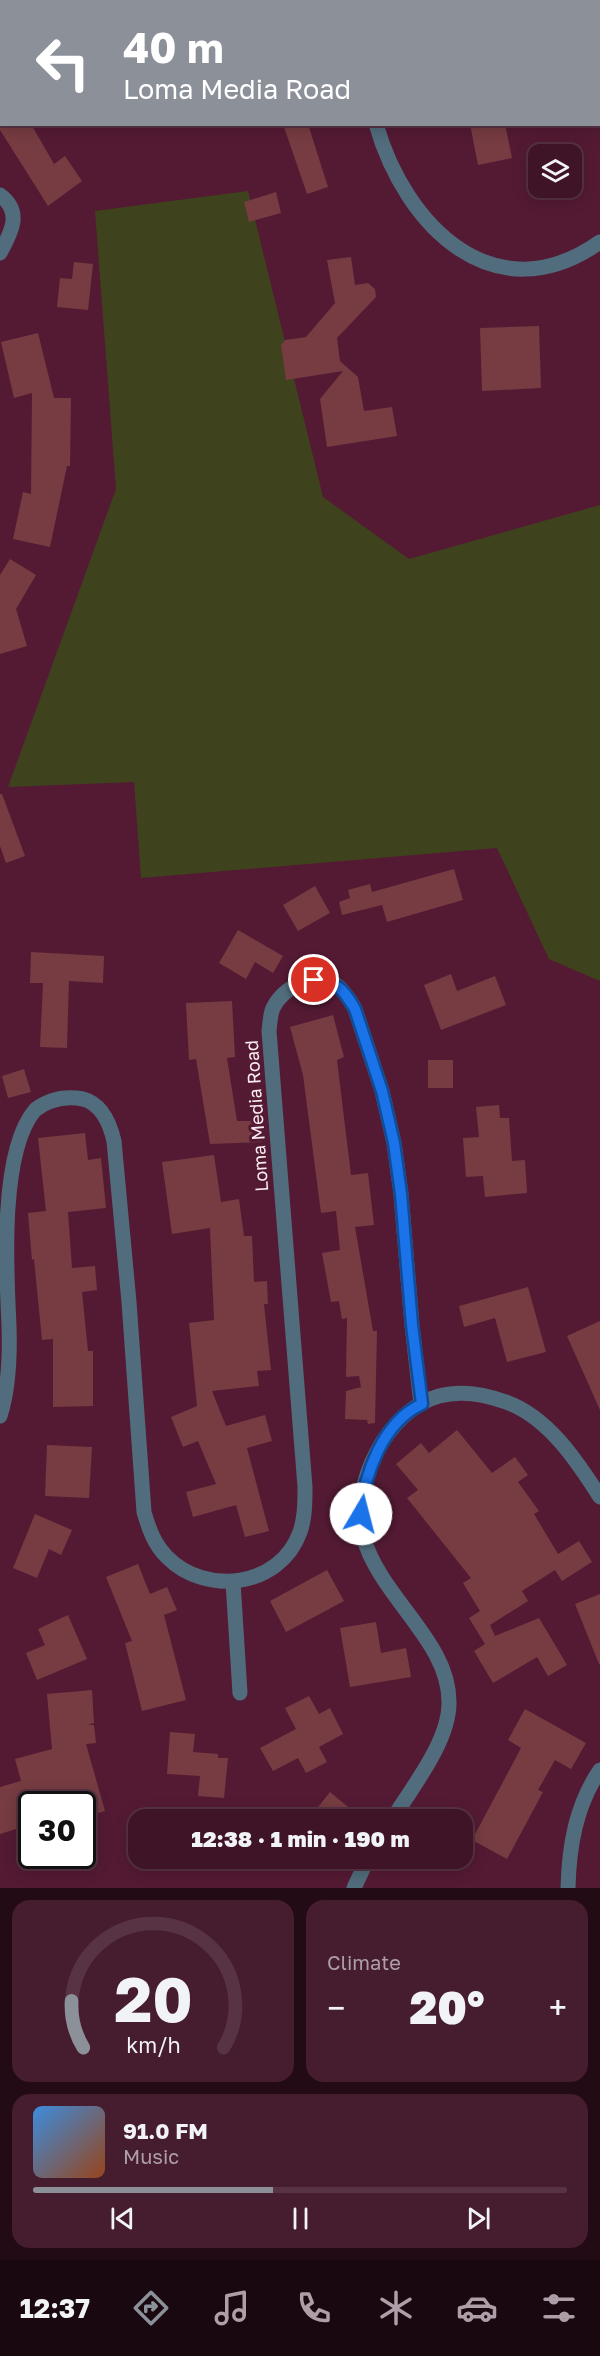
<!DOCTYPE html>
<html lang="en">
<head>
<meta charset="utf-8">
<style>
  body { margin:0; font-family:"Golos Text",sans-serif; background:#461d2f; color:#f1f3f6; height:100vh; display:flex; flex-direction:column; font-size:22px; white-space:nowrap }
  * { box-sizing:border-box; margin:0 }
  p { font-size:20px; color:#ad9ea7 }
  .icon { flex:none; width:33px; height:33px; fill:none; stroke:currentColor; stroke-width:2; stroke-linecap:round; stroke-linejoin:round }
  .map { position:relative; height:1888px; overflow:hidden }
  .drawer { display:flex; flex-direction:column; gap:12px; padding:12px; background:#230b15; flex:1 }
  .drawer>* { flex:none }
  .banner { position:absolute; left:0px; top:0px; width:600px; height:126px; box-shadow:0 3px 15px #0003,0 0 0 2px #583344; background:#8c9099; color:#fff; overflow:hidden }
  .fabs { position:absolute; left:528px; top:144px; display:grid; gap:12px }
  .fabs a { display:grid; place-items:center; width:54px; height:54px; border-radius:12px; background:#3f1427; box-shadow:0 3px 15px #0003,0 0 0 2px #583344; font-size:30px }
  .speed { position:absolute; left:18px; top:1791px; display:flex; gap:12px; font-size:30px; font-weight:700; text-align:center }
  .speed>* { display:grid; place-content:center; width:78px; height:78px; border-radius:50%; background:#3f1427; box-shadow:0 3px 15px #0003,0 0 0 2px #583344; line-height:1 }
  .speed .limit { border:3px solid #111; border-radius:9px; background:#fff; color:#111 }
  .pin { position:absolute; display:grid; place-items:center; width:51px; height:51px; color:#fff; margin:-26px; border:3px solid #fff; border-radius:50%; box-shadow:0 2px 6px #0007 }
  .me { position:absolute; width:66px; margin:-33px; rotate:8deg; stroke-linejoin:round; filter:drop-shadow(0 0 4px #0008) }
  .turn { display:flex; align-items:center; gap:21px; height:126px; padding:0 24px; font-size:27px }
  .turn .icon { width:78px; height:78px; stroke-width:2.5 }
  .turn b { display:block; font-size:42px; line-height:51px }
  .big { font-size:45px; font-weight:800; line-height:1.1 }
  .drawer .card { flex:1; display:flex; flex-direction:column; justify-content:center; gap:9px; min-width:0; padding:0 21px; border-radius:18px; background:#461d2f }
  .drawer .dial { align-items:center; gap:0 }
  .dial svg { height:156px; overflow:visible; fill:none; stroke:#583344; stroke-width:7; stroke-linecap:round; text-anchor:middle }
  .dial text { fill:#f1f3f6; stroke:none }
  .song { display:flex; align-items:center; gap:18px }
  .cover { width:72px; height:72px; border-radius:9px; background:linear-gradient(135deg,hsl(210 70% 55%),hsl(20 70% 35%)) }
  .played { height:6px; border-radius:3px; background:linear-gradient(90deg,#8c9099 45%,#583344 45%) }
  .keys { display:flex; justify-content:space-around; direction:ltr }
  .heat { display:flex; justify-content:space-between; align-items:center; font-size:33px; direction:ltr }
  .drawer .tiles { flex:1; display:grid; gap:12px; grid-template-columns:1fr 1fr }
  .card:last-child { grid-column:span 2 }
  .trip { position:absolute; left:128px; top:1809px; width:345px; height:60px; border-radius:18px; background:#3f1427; box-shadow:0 3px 15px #0003,0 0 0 2px #583344; font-weight:800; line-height:60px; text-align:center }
  .tabs { display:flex; height:96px; justify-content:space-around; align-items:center; background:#190810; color:#ad9ea7 }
  .tabs .icon { width:42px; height:42px }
  .tabs .selected { color:#8c9099 }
  .tabs b { font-size:27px; color:#f1f3f6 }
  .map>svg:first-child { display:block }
</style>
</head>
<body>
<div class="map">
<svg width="600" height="1888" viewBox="0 0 600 1888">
  <rect width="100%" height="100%" fill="#541a34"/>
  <!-- green -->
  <path fill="#3e431d" d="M 248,191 L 323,497 L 409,559 L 600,505 L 600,981 L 549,959 L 497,848 L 141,878 L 134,782 L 8,787 L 116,489 L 95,211 Z"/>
  <!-- building -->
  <g fill="#763c41">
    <path d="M 0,124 L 31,124 L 54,164 L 65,156 L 82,181 L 48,206 L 0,130 Z"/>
    <path d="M 283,124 L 308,124 L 328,187 L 307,194 Z"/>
    <path d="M 470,124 L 505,124 L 512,158 L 478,165 Z"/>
    <path d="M 276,192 L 281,213 L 249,222 L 244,202 Z"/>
    <path d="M 351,257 L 355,285 L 368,283 L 375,289 L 376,297 L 337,338 L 340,361 L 358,377 L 364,411 L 392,407 L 397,436 L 327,447 L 320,399 L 343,371 L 286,380 L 281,345 L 285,340 L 306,337 L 335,303 L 327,260 Z"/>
    <path d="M 74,262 L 93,264 L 88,310 L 57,307 L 60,278 L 72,279 Z"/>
    <path d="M 539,326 L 541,388 L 482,391 L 480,328 Z"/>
    <path d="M 38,333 L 54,398 L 71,398 L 70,466 L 67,466 L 50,547 L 13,539 L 23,492 L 31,494 L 32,393 L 14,398 L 1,342 Z"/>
    <path d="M 10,559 L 36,575 L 16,609 L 27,646 L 0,654 L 0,575 Z"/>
    <path d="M 0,794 L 2,794 L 25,856 L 6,863 L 0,846 Z"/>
    <path d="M 454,869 L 463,900 L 387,922 L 382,905 L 342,915 L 339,902 L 350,898 L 348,890 L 370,884 L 372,892 Z"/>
    <path d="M 315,886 L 330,913 L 298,931 L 283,905 Z"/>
    <path d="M 238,930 L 283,956 L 273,973 L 255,962 L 246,979 L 219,963 Z"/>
    <path d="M 31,952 L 104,956 L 103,983 L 69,981 L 67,1048 L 40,1047 L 43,983 L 30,983 Z"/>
    <path d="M 451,974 L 457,991 L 495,976 L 506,1005 L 441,1030 L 424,985 Z"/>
    <path d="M 232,1001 L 235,1057 L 227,1058 L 237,1121 L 261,1121 L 262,1142 L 210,1144 L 196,1059 L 189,1060 L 186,1003 Z"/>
    <path d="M 333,1015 L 344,1057 L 337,1060 L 351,1175 L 368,1173 L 374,1225 L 355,1227 L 373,1331 L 377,1331 L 375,1423 L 368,1424 L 367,1420 L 345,1419 L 346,1391 L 361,1387 L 359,1376 L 346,1377 L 347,1318 L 342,1319 L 339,1301 L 331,1302 L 322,1253 L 340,1250 L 336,1211 L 321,1213 L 303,1075 L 290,1027 Z"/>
    <rect x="428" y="1060" width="25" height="28"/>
    <path d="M 24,1069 L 31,1092 L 8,1098 L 2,1076 Z"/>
    <path d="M 499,1105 L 500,1118 L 509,1118 L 512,1161 L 525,1160 L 527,1193 L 485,1197 L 483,1176 L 466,1177 L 463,1138 L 479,1137 L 476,1107 Z"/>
    <path d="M 85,1133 L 88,1160 L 101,1158 L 106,1208 L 68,1212 L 72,1268 L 95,1266 L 97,1290 L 82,1292 L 88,1351 L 93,1351 L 93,1406 L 53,1407 L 53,1339 L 42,1340 L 34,1259 L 32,1260 L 28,1213 L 46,1211 L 38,1138 Z"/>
    <path d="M 214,1155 L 221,1202 L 239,1199 L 244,1236 L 252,1236 L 254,1282 L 267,1281 L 268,1304 L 264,1304 L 271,1370 L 257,1371 L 259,1386 L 212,1391 L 226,1426 L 265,1415 L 272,1441 L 247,1448 L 269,1531 L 245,1537 L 236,1505 L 193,1517 L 186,1492 L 216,1484 L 198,1441 L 183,1447 L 171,1417 L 197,1406 L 189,1323 L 214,1320 L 210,1228 L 172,1234 L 162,1162 Z"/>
    <path d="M 528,1287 L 546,1352 L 507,1362 L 495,1318 L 464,1327 L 459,1306 Z"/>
    <path d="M 600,1321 L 600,1410 L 567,1336 Z"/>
    <path d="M 457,1430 L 492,1473 L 515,1457 L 528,1475 L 518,1482 L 539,1511 L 534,1514 L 558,1554 L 579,1541 L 592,1562 L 562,1581 L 555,1570 L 522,1591 L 528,1601 L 490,1625 L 495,1636 L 539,1618 L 567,1665 L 548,1676 L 537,1657 L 493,1683 L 474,1651 L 485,1644 L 469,1618 L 480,1611 L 463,1583 L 471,1578 L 407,1498 L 418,1490 L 396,1464 L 421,1443 L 429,1453 Z"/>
    <path d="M 47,1445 L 92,1447 L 89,1498 L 45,1496 Z"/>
    <path d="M 35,1514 L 72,1530 L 61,1555 L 49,1549 L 37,1578 L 13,1568 Z"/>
    <path d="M 138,1564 L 150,1594 L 167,1587 L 177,1610 L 164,1615 L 186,1700 L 142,1711 L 125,1643 L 132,1641 L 106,1577 Z"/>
    <path d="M 327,1570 L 344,1601 L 286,1632 L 270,1601 Z"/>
    <path d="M 600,1594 L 600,1664 L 599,1664 L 575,1604 Z"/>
    <path d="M 68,1615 L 87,1659 L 37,1680 L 26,1653 L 45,1645 L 38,1629 Z"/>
    <path d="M 376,1622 L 381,1653 L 406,1648 L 411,1677 L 350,1687 L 340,1628 Z"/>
    <path d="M 92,1690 L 94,1723 L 88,1725 L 94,1725 L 96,1743 L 86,1744 L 105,1811 L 82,1818 L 82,1804 L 32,1804 L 32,1824 L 0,1834 L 0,1787 L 21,1781 L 15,1759 L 52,1749 L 47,1694 Z"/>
    <path d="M 309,1696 L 319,1714 L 330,1708 L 343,1734 L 319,1747 L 327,1762 L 306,1773 L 298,1758 L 273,1771 L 260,1748 L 296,1729 L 285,1708 Z"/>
    <path d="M 525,1709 L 586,1743 L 571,1769 L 555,1760 L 538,1790 L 543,1792 L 507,1859 L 472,1840 L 521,1748 L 508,1740 Z"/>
    <path d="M 170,1732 L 195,1734 L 193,1752 L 218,1754 L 218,1758 L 228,1758 L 224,1798 L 198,1796 L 200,1776 L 167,1774 Z"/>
    <path d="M 330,1792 L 353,1811 L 346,1820 L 308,1820 Z"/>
  </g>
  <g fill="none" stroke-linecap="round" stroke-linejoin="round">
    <!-- street -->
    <g stroke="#516c7d" stroke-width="15">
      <path d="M 354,0 L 355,2"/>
      <path d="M 376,124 C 405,226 495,316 600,242"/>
      <path d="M 0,195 C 23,212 11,233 0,253"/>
      <path d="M 0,1416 C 9,1388 10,1355 9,1325 C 6,1267 0,1151 35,1110 C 49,1099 66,1096 83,1099 C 102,1104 110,1124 114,1141 L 129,1302 L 144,1512 C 149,1529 154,1544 167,1557 C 205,1596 280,1588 300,1532 C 305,1518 305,1502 305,1487 L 269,1031 C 270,1023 270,1015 273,1008 C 283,988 313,971 334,983 C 343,989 350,1000 355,1009 L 382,1091 L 394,1143 L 401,1194 L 412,1325 L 421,1404"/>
      <path d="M 233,1582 L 240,1693"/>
      <path d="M 392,1820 C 412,1787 449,1742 449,1703 C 450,1641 380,1598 363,1536 C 350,1485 387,1410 439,1396 C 461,1390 484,1394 506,1402 C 548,1417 577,1461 600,1497"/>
      <path d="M 354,1888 L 368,1858"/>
      <path d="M 568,1888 C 569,1846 576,1805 600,1770"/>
    </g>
  </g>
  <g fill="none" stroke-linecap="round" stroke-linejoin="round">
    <!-- route casing -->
    <g stroke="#114b97" stroke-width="15">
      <path id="route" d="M 314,980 C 337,981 344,990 355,1009 L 382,1091 L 394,1143 L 401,1194 L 412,1325 L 422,1404 C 383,1422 364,1474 361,1514"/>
    </g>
    <!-- route -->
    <use href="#route" stroke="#1a73e8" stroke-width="10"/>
  </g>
  <g text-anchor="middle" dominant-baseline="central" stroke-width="6" stroke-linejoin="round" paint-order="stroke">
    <!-- street labels -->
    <g font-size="18" fill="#fbecf1" stroke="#541a34">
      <text transform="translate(256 1116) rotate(-94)">Loma Media Road</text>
    </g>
  </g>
</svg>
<div class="fabs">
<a><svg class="icon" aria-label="layers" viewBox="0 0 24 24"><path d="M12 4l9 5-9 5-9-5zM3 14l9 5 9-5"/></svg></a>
</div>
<div class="speed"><div class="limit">30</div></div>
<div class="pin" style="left:314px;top:980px;background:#d93025"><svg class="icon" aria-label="arrive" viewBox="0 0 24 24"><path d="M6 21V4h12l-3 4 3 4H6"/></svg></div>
<svg class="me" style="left:361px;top:1514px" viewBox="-20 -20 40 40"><circle r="19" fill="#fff"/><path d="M0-13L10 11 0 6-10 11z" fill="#1a73e8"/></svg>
<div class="trip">12:38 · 1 min · 190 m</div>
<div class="banner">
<div class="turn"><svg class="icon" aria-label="left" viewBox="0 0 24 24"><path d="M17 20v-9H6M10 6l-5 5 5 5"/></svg><div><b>40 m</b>Loma Media Road</div></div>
</div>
</div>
<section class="drawer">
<div class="tiles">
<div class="card dial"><svg viewBox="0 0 100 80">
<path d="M14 69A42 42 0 1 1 86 69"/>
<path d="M14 69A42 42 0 0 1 8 45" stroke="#8c9099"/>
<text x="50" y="56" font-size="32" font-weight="700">20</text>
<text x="50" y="72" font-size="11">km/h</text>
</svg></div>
<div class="card"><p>Climate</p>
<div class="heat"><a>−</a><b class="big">20°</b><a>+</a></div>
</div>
<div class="card">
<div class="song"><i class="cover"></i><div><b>91.0 FM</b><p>Music</p></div></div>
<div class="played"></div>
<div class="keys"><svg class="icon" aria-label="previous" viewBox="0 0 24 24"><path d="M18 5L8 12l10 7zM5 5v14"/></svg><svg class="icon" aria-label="pause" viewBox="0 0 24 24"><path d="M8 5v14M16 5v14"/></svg><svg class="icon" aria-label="next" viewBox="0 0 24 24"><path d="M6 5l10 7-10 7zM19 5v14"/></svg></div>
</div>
</div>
</section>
<nav class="tabs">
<b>12:37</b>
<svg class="icon selected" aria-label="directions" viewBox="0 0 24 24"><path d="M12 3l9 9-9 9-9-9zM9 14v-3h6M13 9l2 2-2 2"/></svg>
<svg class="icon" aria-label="music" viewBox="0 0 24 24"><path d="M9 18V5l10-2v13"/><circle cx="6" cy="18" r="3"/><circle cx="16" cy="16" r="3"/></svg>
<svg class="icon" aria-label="phone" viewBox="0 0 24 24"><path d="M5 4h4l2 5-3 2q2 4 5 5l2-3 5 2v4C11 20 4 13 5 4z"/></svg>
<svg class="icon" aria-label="climate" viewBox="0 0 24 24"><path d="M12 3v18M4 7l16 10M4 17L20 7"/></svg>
<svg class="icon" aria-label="car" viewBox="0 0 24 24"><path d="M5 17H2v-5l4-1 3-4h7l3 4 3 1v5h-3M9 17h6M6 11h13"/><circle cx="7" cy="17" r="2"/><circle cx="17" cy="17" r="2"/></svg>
<svg class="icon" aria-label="filters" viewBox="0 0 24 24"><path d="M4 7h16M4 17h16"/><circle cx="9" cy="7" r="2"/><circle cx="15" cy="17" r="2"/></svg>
</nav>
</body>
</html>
